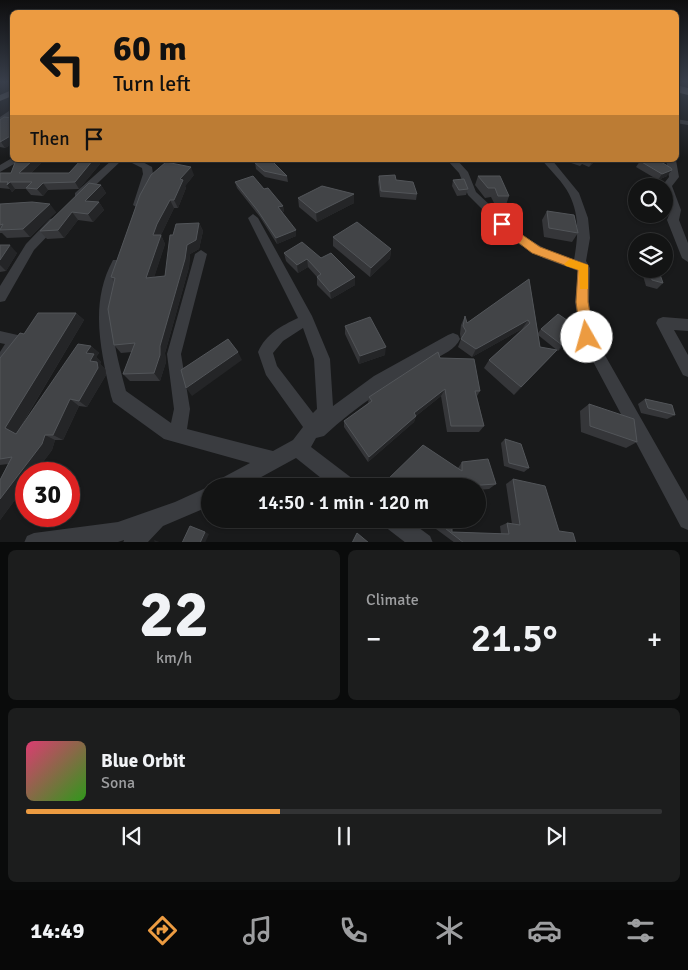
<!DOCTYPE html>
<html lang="en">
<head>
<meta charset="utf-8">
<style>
  body { margin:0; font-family:Signika,sans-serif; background:#1c1d1d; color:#f1f3f6; height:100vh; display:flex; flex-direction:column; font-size:19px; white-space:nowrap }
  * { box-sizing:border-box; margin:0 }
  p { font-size:16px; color:#9d9ea0 }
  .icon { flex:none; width:28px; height:28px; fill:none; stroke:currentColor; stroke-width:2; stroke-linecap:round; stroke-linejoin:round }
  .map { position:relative; height:542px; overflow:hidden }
  .sheet { display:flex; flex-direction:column; gap:8px; padding:8px; background:#0a0b0b; flex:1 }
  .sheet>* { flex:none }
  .banner { position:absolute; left:10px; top:10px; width:669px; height:152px; border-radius:8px; box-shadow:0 1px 4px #0004,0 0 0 1px #323334; background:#ec9b41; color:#111; overflow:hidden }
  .controls { position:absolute; left:628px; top:178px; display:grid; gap:10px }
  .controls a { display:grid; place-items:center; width:45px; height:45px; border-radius:50%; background:#131414; box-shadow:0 1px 4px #0004,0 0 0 1px #323334; font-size:25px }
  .speed { position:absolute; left:15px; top:462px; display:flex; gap:10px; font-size:25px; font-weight:700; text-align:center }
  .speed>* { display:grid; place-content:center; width:65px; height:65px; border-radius:50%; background:#131414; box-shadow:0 1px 4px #0004,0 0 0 1px #323334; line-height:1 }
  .speed .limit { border:8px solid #d22; background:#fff; color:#111 }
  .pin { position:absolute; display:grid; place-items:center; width:42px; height:42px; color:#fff; margin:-21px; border-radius:10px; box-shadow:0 2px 8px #0006 }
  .me { position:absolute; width:55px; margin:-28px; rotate:353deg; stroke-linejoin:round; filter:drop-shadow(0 0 4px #0008) }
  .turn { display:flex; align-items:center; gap:18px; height:105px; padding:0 20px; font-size:22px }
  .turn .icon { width:65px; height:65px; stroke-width:2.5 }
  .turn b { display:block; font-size:35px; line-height:42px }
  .then { display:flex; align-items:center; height:48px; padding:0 20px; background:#0003; gap:10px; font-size:19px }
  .big { font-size:38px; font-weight:600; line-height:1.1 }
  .sheet .tile { flex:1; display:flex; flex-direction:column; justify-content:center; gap:8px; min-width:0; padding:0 18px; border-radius:8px; background:#1c1d1d }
  .sheet .dial { align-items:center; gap:0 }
  .dial b { font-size:65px; line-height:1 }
  .song { display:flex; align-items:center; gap:15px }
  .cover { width:60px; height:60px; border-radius:8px; background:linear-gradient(135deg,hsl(340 70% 55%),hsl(110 70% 35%)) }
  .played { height:5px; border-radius:2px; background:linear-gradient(90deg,#ec9b41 40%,#323334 40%) }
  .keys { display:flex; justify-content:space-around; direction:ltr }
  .heat { display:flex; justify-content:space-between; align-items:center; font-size:28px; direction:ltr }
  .sheet .tiles { flex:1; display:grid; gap:8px; grid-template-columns:1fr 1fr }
  .tile:last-child { grid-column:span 2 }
  .trip { position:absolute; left:201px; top:478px; width:285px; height:50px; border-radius:25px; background:#131414; box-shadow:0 1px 4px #0004,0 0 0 1px #323334; font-weight:600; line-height:50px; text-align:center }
  .tab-bar { display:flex; height:80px; justify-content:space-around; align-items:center; background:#080808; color:#9d9ea0 }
  .tab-bar .icon { width:35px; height:35px }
  .tab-bar .on { color:#ec9b41 }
  .tab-bar b { font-size:22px; color:#f1f3f6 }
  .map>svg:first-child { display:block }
</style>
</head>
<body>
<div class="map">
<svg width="688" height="543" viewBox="0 0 688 543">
  <rect width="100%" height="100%" fill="#191a1b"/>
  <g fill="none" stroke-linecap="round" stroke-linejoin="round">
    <!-- minor -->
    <g fill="#3a3c40" fill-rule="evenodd">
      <path d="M 9,111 L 12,111 L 12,116 L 0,122 L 0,117 Z"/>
      <path d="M 676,119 L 688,121 L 688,125 L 676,123 Z"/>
      <path d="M 12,158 L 12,160 L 21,160 L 0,172 L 0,165 Z"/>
      <path d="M 112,160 L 122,160 L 83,197 L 75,197 L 75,193 Z"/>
      <path d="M 126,160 L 139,160 L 152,167 L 153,174 L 142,207 L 138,208 L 133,205 L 143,174 L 142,168 Z"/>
      <path d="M 447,160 L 457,160 L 468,172 L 476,192 L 523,236 L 551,252 L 574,260 C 578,237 580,216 569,194 C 563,182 551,171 542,160 L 552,160 L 579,193 L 588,218 L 590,238 L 586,261 L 590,268 L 589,302 L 594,336 L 688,501 L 688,530 L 681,527 L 580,337 L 575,302 L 578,271 L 543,258 L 515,242 L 468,195 L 459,173 Z"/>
      <path d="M 666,160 L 676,160 L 679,177 L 672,186 L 681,210 L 679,220 L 688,243 L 688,262 L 682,258 L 667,220 L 671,210 L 664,186 L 662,186 L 669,177 Z"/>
      <path d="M 253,214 L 258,218 L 312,316 L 330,359 L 333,406 L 374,376 L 448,335 L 453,333 L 458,335 L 460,339 C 456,349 442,355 433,360 C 393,382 357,405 324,436 L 316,438 L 311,447 L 353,479 L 355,486 L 331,486 L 296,458 L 245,486 L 218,486 L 220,479 L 250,463 L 164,439 L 113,402 L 111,396 C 101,350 89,304 113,260 L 121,260 L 123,263 C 106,317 112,338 126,391 L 171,423 L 174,409 L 167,354 L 195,254 L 201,250 L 207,254 L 181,354 L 190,409 L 187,429 L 273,451 L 293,440 L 303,427 L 266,375 L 258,352 C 266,334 281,326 298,318 L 248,218 ZM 303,328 L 314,359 L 317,409 L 313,413 L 277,366 L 273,353 L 283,341 Z"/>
      <path d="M 54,218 L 58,219 L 60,222 L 58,225 L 34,250 L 5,301 L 0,302 L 0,286 L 26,244 L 50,219 Z"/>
      <path d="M 663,317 L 688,319 L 688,331 L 674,330 L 688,355 L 688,377 L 683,375 L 656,323 L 658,319 Z"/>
      <path d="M 0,331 L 22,336 L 24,340 L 5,369 L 0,371 L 0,352 L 5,344 L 0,343 Z"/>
      <path d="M 210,486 L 210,506 L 163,526 L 147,543 L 123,543 L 124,540 L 115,543 L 24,543 L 27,536 L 34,533 L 118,522 L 175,502 Z"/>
      <path d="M 381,519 L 407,519 L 430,536 L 433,543 L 406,543 L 384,526 Z"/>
    </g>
    <!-- major -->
    <path fill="#575a5f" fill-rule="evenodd" d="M 12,90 L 12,96 L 0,101 L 0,95 Z"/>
    <!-- highway -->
    <path fill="#676b71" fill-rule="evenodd" d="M 676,85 L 688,88 L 688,95 L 676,92 Z"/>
  </g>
  <!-- wall -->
  <g fill="#353639">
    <path d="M 12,118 L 12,144 L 5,148 L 0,147 L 0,120 Z"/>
    <path d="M 16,160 L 41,160 L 42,162 L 31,173 L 69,173 L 81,160 L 97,160 L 100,164 L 79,189 L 48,190 L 43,196 L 31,195 L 26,189 L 15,189 L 12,192 L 10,189 L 0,188 L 0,173 L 11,173 Z"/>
    <path d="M 54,160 L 73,160 L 71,162 L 55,162 Z"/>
    <path d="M 572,160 L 596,160 L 589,167 L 582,164 L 580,166 L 571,163 Z"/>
    <path d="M 640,161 L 667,176 L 658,180 L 636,167 Z"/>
    <path d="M 255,163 L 287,176 L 288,182 L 265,177 L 256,169 Z"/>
    <path d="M 194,175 L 185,186 L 186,188 L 178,208 L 174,208 L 161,235 L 165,244 L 154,277 L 165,276 L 173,235 L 199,223 L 203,231 L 199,249 L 190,254 L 189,267 L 165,353 L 166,362 L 160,381 L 130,381 L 123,374 L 132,352 L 121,353 L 114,345 L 114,282 L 111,277 L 140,195 Z"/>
    <path d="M 379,176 L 396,180 L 417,194 L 416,200 L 380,197 L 378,182 Z"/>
    <path d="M 478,176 L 509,196 L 506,205 L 495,205 L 491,197 L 485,198 L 475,185 Z"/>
    <path d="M 453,180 L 468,189 L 466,195 L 457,196 L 452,186 Z"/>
    <path d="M 235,182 L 264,189 L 283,206 L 284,212 L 282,212 L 296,236 L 277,244 L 260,217 L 237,188 Z"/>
    <path d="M 101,185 L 106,193 L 97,202 L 99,202 L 104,210 L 93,222 L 78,220 L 64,238 L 47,239 L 40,231 Z"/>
    <path d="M 298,198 L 354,203 L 317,222 L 299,207 Z"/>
    <path d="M 0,204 L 56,212 L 30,237 L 7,238 L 2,233 L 0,233 Z"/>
    <path d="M 547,211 L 578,233 L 572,242 L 544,237 L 542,220 Z"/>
    <path d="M 333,237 L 391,249 L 390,258 L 370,277 L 333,246 Z"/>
    <path d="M 0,245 L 17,253 L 6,271 L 0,272 Z"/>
    <path d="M 284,253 L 321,258 L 355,277 L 355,285 L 331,299 L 317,285 L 317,277 L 308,267 L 298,273 L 286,261 Z"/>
    <path d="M 641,269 L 658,269 L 663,283 L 657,289 L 646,286 Z"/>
    <path d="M 529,279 L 538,333 L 541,329 L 580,329 L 575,335 L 558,351 L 538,335 L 540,347 L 557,350 L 514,395 L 484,368 L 489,360 L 522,329 L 472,357 L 458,347 L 461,339 L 460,334 L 461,325 L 465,316 L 467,323 Z"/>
    <path d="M 76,313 L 84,320 L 17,433 L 91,346 L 99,353 L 96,357 L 101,362 L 100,364 L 105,369 L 106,375 L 87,407 L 79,406 L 63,440 L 55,440 L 52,450 L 34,474 L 26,474 L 26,485 L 0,520 L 0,480 L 8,464 L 0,465 L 0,358 L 24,334 Z"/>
    <path d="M 345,326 L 385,355 L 359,364 L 345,334 Z"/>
    <path d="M 440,358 L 480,391 L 477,396 L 484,426 L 479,432 L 447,432 L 441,396 L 416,416 L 414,422 L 368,462 L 344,427 L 344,421 L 368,403 L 369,397 Z"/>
    <path d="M 645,399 L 675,415 L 667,419 L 641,413 L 638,404 Z"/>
    <path d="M 589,404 L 637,442 L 626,448 L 581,432 L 580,411 Z"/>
    <path d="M 505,439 L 529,468 L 524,472 L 504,466 L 501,443 Z"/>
    <path d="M 462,462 L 496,484 L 489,489 L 478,490 L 478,486 L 383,486 L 384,483 L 458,468 Z"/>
    <path d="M 513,479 L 559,531 L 576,543 L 455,543 L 436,529 L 426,528 L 416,519 L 452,519 L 452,532 L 501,534 L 500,526 L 507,523 L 512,524 L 506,484 Z"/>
  </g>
  <!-- shaded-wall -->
  <g fill="#242527">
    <path d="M 12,135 L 12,144 L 5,148 L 1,142 Z"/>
    <path d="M 33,160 L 41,160 L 42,162 L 24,180 L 19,173 Z"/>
    <path d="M 93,160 L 97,160 L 100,164 L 79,189 L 75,182 Z"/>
    <path d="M 594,160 L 596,160 L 589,167 L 593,161 Z"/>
    <path d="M 191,167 L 194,175 L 185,186 L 186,188 L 178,208 L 174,200 L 180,179 Z"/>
    <path d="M 672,170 L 667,176 L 658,180 L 662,174 Z"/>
    <path d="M 10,182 L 15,189 L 12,192 L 7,185 Z"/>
    <path d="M 43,183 L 48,190 L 43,196 L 37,189 Z"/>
    <path d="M 101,185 L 106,193 L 91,209 L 85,201 Z"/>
    <path d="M 354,194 L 354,203 L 317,222 L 316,213 Z"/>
    <path d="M 170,200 L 174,208 L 162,233 L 158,244 L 153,235 L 157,224 Z"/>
    <path d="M 99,202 L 104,210 L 93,222 L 88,214 Z"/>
    <path d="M 50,204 L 56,212 L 30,237 L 23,229 Z"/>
    <path d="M 283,206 L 284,212 L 279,213 L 278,207 Z"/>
    <path d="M 72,212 L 78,220 L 64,238 L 58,230 Z"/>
    <path d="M 199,223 L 203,231 L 199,249 L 190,254 L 189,267 L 165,353 L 166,362 L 160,381 L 154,373 L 160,346 L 187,245 Z"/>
    <path d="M 296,230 L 296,236 L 277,244 L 276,238 Z"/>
    <path d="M 161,235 L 165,244 L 151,287 L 146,278 Z"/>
    <path d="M 10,245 L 17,253 L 6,271 L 0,265 L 0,260 Z"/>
    <path d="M 391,249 L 390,258 L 370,277 L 371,268 Z"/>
    <path d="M 307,259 L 308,267 L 298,273 L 297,265 Z"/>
    <path d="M 355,277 L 355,285 L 331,299 L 330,292 Z"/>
    <path d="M 76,313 L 84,320 L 16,434 L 5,428 Z"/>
    <path d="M 528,320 L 522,329 L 472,357 L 476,349 Z"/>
    <path d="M 580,329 L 575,335 L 558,351 L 562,345 Z"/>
    <path d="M 91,346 L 99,353 L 96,357 L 101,362 L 100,364 L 105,369 L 106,375 L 87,407 L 79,401 L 90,361 L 86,353 Z"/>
    <path d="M 386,347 L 385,355 L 359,364 L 360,356 Z"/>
    <path d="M 557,350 L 550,358 L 514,395 L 521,387 Z"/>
    <path d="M 238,352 L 242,360 L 192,396 L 186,388 Z"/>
    <path d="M 445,389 L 441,396 L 416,416 L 414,422 L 368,462 L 369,457 L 414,413 Z"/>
    <path d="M 70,399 L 79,406 L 63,440 L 53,435 Z"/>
    <path d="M 45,435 L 55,440 L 52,450 L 34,474 L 26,474 L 26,485 L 0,520 L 0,499 Z"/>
    <path d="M 205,532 L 209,534 L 205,543 L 200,543 Z"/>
    <path d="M 154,540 L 162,543 L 155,543 Z"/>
  </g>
  <!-- building -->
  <g fill="#424447" stroke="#525559">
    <path d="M 4,117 L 12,118 L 12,135 L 0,142 L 0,120 Z"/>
    <path d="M 16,160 L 33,160 L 19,173 L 69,173 L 81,160 L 93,160 L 75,182 L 43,183 L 37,189 L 26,188 L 32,182 L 10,182 L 7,185 L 8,182 L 0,182 L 0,173 L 11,173 Z"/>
    <path d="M 645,160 L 658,160 L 671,168 L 672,170 L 662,174 L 640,161 Z"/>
    <path d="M 272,161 L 287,176 L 264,171 L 255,163 Z"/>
    <path d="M 166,162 L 191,167 L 180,179 L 183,180 L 174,200 L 170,200 L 157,224 L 153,235 L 161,235 L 146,278 L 165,276 L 170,235 L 173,235 L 176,224 L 199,223 L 196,240 L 187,245 L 185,259 L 160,346 L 160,355 L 154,373 L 123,374 L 135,343 L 114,345 L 108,309 L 115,278 L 111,277 L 140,195 L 151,175 Z"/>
    <path d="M 395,175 L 396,180 L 413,182 L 417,194 L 381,191 L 379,176 Z"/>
    <path d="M 253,176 L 264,189 L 268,188 L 283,206 L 278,207 L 296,230 L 276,238 L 258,211 L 235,182 Z"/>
    <path d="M 478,176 L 500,176 L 509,196 L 498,196 L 495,188 L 488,188 Z"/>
    <path d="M 464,179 L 468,189 L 459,190 L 453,180 Z"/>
    <path d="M 89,183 L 101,185 L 85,201 L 99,202 L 88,214 L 72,212 L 58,230 L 40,231 Z"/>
    <path d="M 322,186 L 354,194 L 316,213 L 298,198 Z"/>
    <path d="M 32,202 L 50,204 L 23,229 L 0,230 L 3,224 L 0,225 L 0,204 Z"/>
    <path d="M 547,211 L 574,215 L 578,233 L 549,228 Z"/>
    <path d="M 357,222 L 391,249 L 371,268 L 333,237 Z"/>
    <path d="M 302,242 L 321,258 L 331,253 L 355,277 L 330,292 L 317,277 L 321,274 L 307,259 L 297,265 L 284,253 Z"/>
    <path d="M 0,245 L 10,245 L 0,260 Z"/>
    <path d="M 649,269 L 658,269 L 663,283 L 652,280 Z"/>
    <path d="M 529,279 L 540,347 L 557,350 L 521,387 L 489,360 L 530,323 L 528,320 L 476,349 L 461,339 L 466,331 L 463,326 L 465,316 L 467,323 Z"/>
    <path d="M 38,313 L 76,313 L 5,428 L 16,434 L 78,344 L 91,346 L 86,353 L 94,354 L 90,361 L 97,362 L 98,368 L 79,401 L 70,399 L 53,435 L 45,435 L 42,444 L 0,499 L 0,480 L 12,457 L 0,459 L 0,358 L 20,333 L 24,334 Z"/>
    <path d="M 558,314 L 580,329 L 562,345 L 541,329 Z"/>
    <path d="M 370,317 L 386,347 L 360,356 L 345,326 Z"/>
    <path d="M 228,339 L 238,352 L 186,388 L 181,370 Z"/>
    <path d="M 438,352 L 440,358 L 474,359 L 480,391 L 475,391 L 484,426 L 451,426 L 445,389 L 414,413 L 416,416 L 369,457 L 344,421 L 372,401 L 369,397 Z"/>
    <path d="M 645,399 L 672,405 L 675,415 L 648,408 Z"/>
    <path d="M 589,404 L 634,419 L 637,442 L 590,426 Z"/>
    <path d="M 505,439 L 521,444 L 529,468 L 509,463 Z"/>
    <path d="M 423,445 L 462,471 L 462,462 L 488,459 L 496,484 L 466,486 L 387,486 L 384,483 Z"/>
    <path d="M 513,479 L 545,486 L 559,531 L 573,533 L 576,543 L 464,543 L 441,525 L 430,525 L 423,519 L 452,519 L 452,532 L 509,534 L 507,523 L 520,525 Z"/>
    <path d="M 190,526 L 205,532 L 200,543 L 182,543 Z"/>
    <path d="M 357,533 L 369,543 L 352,543 Z"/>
  </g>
  <!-- sky -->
  <linearGradient id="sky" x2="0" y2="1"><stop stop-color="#0e0e0f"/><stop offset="0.52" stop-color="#383e4a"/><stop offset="1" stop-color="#383e4a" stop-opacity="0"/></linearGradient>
  <rect width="688" height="158" fill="url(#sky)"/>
  <!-- route -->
  <path fill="#ec9b41" stroke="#99652a" d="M 502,221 L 540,247 L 588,265 L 588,302 L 594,337 L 592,341 L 583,341 L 581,337 L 576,302 L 578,270 L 532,253 L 498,227 L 498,222 Z"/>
  <!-- slow -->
  <path fill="#f59e0b" d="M 570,259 L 588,265 L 588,289 L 580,289 L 579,270 L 566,266 L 564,264 Z"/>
</svg>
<div class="controls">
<a><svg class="icon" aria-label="search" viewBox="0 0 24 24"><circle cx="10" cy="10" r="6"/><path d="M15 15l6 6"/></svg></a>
<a><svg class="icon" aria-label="layers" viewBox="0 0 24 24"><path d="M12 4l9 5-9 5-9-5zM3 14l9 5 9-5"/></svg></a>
</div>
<div class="speed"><div class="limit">30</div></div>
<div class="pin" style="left:502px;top:224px;background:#d93025"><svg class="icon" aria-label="arrive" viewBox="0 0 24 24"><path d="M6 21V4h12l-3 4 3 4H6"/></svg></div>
<svg class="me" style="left:587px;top:337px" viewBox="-20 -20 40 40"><circle r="19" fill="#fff"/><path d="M0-13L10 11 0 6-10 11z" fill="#ec9b41"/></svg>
<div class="trip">14:50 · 1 min · 120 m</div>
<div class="banner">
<div class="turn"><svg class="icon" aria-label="left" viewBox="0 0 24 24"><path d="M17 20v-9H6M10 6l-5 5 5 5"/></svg><div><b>60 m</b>Turn left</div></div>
<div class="then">Then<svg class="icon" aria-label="arrive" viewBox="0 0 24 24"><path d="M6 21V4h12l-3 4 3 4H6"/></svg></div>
</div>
</div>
<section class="sheet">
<div class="tiles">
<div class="tile dial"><b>22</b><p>km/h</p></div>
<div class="tile"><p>Climate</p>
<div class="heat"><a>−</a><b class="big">21.5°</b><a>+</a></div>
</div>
<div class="tile">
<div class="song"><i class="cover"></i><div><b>Blue Orbit</b><p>Sona</p></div></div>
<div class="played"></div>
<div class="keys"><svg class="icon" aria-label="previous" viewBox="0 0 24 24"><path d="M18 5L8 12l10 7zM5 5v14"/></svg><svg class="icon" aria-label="pause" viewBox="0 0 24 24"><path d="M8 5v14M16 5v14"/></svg><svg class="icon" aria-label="next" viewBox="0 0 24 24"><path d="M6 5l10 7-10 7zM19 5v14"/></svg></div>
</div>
</div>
</section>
<nav class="tab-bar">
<b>14:49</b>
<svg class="icon on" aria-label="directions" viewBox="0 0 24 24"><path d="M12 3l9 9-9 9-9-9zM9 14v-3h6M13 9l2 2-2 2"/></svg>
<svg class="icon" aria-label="music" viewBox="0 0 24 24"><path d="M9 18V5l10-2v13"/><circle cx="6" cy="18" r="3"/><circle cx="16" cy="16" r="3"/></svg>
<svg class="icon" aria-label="phone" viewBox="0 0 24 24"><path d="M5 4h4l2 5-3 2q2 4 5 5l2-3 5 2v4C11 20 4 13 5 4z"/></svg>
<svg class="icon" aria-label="climate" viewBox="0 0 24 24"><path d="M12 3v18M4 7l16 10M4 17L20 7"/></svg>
<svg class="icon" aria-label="car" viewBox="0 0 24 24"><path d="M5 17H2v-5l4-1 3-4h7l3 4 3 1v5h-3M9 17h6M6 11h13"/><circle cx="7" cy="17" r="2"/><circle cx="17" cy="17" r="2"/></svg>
<svg class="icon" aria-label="filters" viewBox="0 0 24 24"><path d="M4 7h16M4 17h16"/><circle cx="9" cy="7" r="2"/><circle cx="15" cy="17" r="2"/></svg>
</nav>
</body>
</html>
